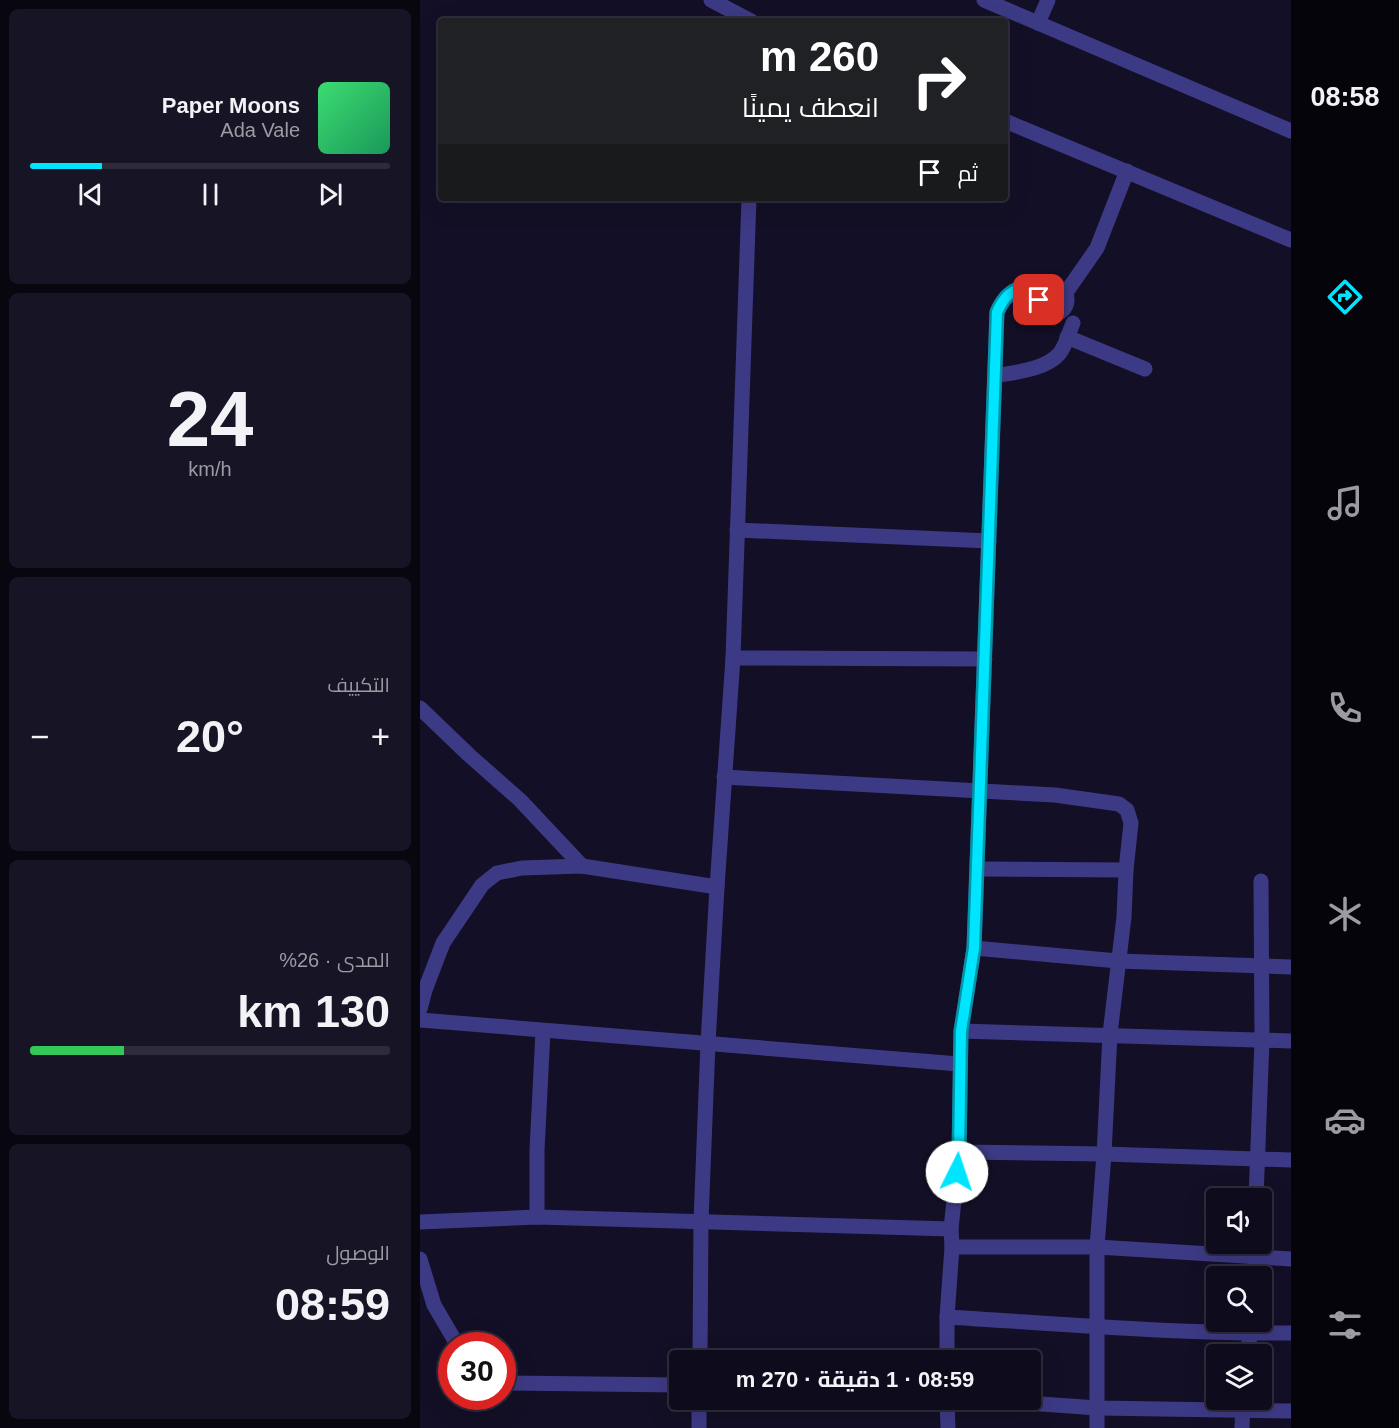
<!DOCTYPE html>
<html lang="ar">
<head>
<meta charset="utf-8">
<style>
  body { margin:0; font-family:Arial,Cairo,sans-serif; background:#171425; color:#f1f3f6; direction:rtl; height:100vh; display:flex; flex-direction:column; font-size:22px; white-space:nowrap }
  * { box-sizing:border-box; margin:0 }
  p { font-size:20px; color:#9b9ba3 }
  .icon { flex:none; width:33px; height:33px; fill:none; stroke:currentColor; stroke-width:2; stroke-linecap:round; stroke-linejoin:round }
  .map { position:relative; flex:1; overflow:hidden; direction:ltr }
  .panel { display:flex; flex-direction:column; gap:9px; padding:9px; background:#08060f; width:420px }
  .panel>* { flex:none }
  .banner { position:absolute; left:18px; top:18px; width:570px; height:183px; border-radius:6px; box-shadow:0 6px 24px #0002,0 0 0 2px #2e2b3b; direction:rtl; background:#202124; color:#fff; overflow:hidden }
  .fabs { position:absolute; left:786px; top:1188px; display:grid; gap:12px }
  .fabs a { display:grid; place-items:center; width:66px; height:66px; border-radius:6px; background:#0e0b1c; box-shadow:0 6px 24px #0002,0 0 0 2px #2e2b3b; font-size:30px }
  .speed { position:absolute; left:18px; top:1332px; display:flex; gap:12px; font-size:30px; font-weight:700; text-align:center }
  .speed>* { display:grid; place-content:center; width:78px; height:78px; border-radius:50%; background:#0e0b1c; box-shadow:0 6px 24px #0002,0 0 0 2px #2e2b3b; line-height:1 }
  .speed .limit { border:9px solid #d22; background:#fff; color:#111 }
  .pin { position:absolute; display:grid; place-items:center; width:51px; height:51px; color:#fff; margin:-26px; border-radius:12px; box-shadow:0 3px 9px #0006 }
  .me { position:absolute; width:66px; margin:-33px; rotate:4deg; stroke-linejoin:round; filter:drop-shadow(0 0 4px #0008) }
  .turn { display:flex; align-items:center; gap:21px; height:126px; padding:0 30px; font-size:27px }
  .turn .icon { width:78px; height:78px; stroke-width:2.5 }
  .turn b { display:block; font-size:42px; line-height:51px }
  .then { display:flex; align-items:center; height:57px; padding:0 30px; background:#0003; gap:12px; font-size:22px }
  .big { font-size:45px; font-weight:700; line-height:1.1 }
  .panel .widget { flex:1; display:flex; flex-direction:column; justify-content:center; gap:9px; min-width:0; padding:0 21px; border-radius:9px; background:#171425 }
  .panel .dial { align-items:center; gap:0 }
  .dial b { font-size:78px; line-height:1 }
  .song { display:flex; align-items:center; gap:18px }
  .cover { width:72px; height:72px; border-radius:9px; background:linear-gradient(135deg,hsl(140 70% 55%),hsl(150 70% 35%)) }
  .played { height:6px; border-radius:3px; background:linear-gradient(90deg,#00e5ff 20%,#2e2b3b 20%) }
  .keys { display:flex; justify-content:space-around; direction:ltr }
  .heat { display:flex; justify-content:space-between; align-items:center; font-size:33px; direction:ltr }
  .charge { height:9px; border-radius:4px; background:linear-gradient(90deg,#34c759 26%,#2e2b3b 0) }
  .trip { position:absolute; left:249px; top:1350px; width:372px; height:60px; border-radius:6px; background:#0e0b1c; box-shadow:0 6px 24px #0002,0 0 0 2px #2e2b3b; font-weight:700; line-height:60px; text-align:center; direction:rtl }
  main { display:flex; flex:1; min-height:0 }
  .dock { display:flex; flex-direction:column; width:108px; justify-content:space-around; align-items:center; background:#06040b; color:#9b9ba3 }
  .dock .icon { width:42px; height:42px }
  .dock .on { color:#00e5ff }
  .dock b { font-size:27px; color:#f1f3f6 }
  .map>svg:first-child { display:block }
</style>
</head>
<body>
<main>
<nav class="dock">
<b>08:58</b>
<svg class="icon on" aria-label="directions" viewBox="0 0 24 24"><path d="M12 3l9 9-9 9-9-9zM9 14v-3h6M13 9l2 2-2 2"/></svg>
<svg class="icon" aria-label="music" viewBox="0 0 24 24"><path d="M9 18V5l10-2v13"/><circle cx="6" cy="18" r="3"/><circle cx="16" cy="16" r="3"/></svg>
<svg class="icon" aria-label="phone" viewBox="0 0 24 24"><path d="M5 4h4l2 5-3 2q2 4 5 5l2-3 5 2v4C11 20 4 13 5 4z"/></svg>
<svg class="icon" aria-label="climate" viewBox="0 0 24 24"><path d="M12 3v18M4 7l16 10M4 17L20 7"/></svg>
<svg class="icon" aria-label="car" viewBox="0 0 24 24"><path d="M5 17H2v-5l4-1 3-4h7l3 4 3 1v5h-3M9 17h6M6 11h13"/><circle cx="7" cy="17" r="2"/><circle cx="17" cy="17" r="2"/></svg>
<svg class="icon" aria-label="filters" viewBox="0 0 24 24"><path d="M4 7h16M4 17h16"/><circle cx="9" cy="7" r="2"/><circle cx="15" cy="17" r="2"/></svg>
</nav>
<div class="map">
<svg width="871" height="1428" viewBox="0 0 871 1428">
  <rect width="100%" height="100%" fill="#130f26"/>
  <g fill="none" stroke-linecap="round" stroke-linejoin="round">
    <!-- minor -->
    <g stroke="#3d3a85" stroke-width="15">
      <path d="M 291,0 L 331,21"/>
      <path d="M 564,0 L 871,131"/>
      <path d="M 618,23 L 628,0"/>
      <path d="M 585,121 L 871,240"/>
      <circle cx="633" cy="300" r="14"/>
      <path d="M 645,294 L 677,248 L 707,171"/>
      <path d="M 647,337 L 725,369"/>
      <path d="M 575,376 C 595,372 625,370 639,354 C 646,346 649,332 653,323"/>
      <path d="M 317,530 L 569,541"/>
      <path d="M 313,658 L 565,659"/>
      <path d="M 0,708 L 49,755 L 100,800 L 162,866"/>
      <path d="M 304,777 L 635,795 L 699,804 L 707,810 L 711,823 L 706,870 L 704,917 L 690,1034 L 684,1154 L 677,1247 L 677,1428"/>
      <path d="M 558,869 L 706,870"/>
      <path d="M 554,948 L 698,961 L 871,967"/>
      <path d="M 0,1009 L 5,990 L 23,943 L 62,885 L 77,873 L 102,868 L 162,866 L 297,887"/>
      <path d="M 0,1020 L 539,1064"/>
      <path d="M 541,1031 L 871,1041"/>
      <path d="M 539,1152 L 684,1154 L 871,1160"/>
      <path d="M 836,1198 L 842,1040 L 841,881"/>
      <path d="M 117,1217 L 117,1150 L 123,1031"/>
      <path d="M 0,1222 L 117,1217 L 531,1229"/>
      <path d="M 532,1247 L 677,1247 L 871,1259"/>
      <path d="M 0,1259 L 14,1305 L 38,1346"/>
      <path d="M 834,1276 L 835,1244"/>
      <path d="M 527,1317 C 642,1324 756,1334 871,1333"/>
      <path d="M 828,1354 L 831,1322"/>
      <path d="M 280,1360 L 281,1221 L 288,1043 L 297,887 L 313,658 L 329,198"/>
      <path d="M 527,1360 L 527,1317 L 532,1247 L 531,1229 L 539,1152 L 541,1031 L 554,948 L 577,313 C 586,291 601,283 624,290"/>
      <path d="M 82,1383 L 260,1385"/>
      <path d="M 527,1400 L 528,1428"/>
      <path d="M 564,1400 L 678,1408 L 871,1411"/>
      <path d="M 279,1428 L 279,1400"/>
      <path d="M 822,1428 L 823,1400"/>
    </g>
  </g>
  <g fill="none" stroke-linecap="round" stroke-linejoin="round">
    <!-- route casing -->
    <g stroke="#0095a6" stroke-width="15">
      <path id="route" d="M 537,1172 L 539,1152 L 541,1031 L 554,948 L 577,312 C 586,291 601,283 624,290 L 619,300"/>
    </g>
    <!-- route -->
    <use href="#route" stroke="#00e5ff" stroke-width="10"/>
  </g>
</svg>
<div class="fabs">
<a><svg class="icon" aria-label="sound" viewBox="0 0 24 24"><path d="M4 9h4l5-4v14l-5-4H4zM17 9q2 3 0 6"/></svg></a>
<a><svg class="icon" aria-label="search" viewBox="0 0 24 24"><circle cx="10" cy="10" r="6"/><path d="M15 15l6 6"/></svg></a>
<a><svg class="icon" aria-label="layers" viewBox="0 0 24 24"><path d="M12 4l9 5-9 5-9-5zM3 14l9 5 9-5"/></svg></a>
</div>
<div class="speed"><div class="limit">30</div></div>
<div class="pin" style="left:619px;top:300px;background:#d93025"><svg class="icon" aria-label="arrive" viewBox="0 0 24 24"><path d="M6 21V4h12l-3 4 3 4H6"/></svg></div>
<svg class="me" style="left:537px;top:1172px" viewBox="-20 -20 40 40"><circle r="19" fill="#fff"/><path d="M0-13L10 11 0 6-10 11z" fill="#00e5ff"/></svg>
<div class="trip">08:59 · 1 دقيقة · 270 m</div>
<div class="banner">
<div class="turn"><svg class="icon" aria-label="right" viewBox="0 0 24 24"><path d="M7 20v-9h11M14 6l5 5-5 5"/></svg><div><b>260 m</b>انعطف يمينًا</div></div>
<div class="then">ثم<svg class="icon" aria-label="arrive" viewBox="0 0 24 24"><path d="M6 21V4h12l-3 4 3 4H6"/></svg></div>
</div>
</div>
<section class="panel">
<div class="widget">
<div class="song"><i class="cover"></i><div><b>Paper Moons</b><p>Ada Vale</p></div></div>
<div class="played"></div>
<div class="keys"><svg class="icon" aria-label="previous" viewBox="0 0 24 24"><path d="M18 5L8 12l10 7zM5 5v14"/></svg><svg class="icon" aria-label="pause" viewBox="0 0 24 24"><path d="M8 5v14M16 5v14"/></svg><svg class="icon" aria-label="next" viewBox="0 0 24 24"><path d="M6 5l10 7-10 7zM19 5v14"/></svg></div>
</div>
<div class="widget dial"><b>24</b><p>km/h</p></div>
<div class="widget"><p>التكييف</p>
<div class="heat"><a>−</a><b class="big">20°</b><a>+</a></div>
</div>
<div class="widget"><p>المدى · 26%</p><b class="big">130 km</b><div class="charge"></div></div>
<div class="widget"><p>الوصول</p><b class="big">08:59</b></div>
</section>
</main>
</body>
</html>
